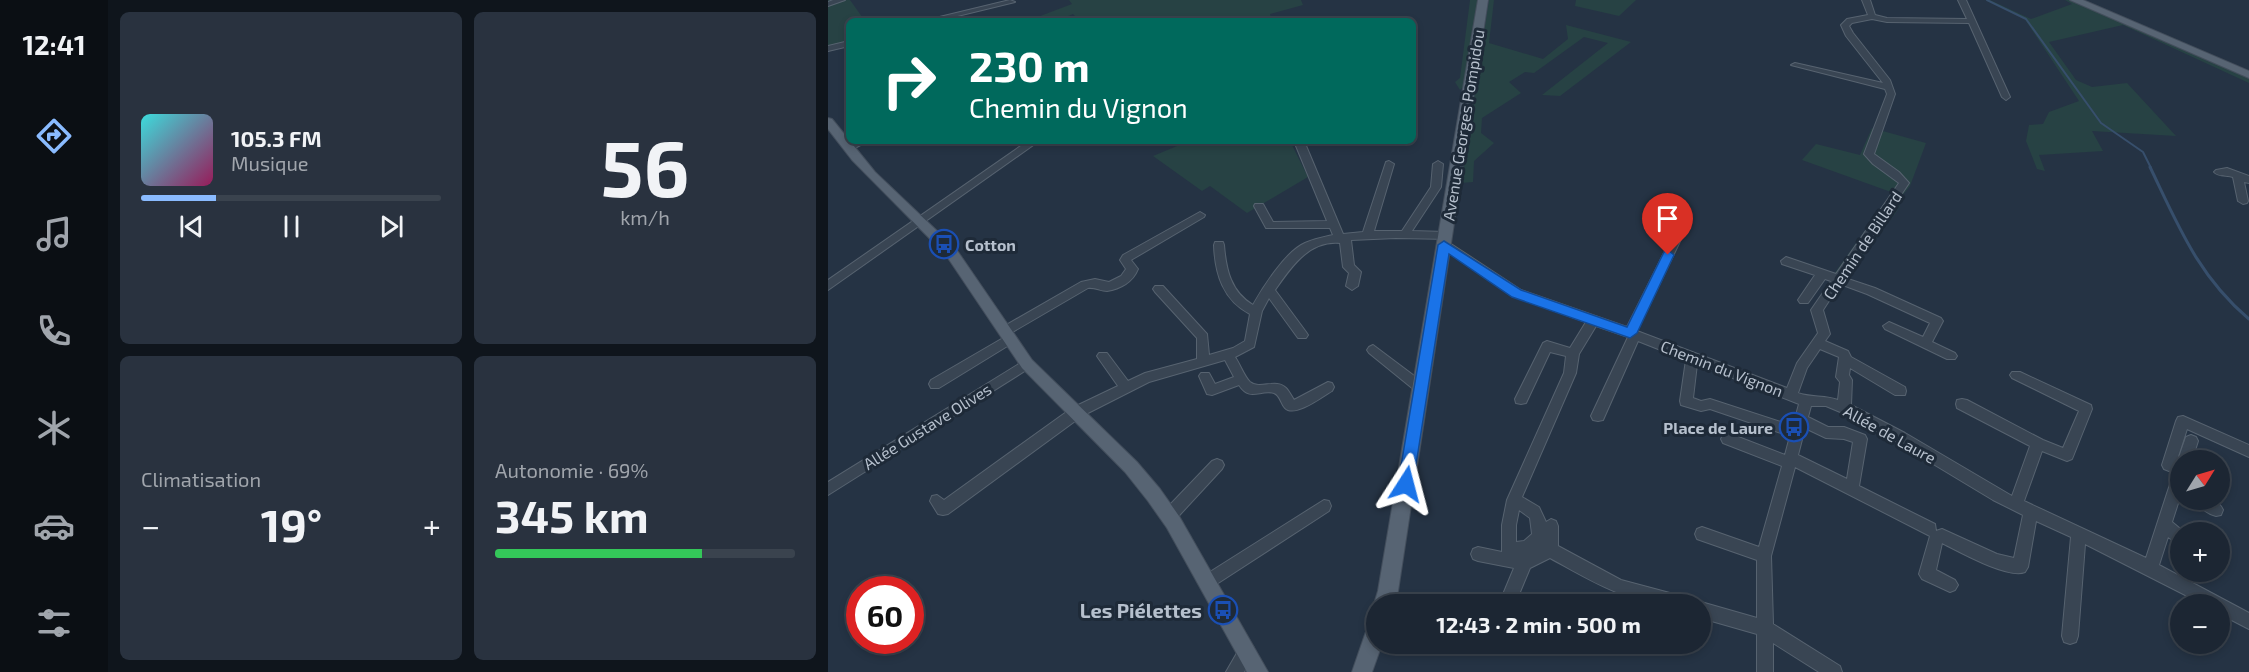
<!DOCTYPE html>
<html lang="fr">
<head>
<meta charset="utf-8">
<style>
  body { margin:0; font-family:"Exo 2",sans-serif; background:#29323f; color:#f1f3f6; height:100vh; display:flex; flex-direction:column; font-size:22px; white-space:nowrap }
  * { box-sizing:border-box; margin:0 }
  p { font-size:20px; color:#a0a5ac }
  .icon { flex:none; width:33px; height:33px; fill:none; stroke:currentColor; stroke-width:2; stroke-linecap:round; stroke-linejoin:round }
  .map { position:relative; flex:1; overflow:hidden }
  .sheet { display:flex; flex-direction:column; gap:12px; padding:12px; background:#0f151c; width:720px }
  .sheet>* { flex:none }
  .banner { position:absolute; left:18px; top:18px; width:570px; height:126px; border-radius:9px; box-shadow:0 3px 9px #0003,0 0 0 2px #3a434e; background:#00695c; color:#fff; overflow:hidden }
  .needle { width:39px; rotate:53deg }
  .buttons { position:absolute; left:1342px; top:450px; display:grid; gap:12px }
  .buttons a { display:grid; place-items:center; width:60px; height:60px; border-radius:50%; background:#1c2633; box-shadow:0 3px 9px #0003,0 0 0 2px #3a434e; font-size:30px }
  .speed { position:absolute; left:18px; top:576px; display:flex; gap:12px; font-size:30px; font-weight:700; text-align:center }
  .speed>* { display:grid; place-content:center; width:78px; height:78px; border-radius:50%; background:#1c2633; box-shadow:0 3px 9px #0003,0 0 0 2px #3a434e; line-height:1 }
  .speed .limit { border:9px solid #d22; background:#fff; color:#111 }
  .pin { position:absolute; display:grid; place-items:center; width:51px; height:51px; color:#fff; margin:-62px -26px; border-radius:50% 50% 50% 0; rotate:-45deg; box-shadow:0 0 6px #0007 }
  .pin .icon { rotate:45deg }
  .me { position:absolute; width:66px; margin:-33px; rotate:9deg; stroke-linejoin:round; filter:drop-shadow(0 0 4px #0008) }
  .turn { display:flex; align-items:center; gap:21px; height:126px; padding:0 24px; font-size:27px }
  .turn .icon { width:78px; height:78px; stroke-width:2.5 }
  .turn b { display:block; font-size:42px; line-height:51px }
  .big { font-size:45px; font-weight:700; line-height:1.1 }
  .sheet .tile { flex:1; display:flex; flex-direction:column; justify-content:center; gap:9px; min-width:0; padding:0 21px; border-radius:9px; background:#29323f }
  .sheet .dial { align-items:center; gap:0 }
  .dial b { font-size:78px; line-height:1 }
  .song { display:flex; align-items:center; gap:18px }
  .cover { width:72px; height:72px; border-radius:9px; background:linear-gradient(135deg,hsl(180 70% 55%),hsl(330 70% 35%)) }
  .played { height:6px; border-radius:3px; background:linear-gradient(90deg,#8abbff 25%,#3a434e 25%) }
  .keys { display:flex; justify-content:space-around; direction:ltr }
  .heat { display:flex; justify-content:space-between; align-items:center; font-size:33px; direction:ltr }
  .charge { height:9px; border-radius:4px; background:linear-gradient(90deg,#34c759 69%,#3a434e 0) }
  .sheet .tiles { flex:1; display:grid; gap:12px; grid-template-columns:repeat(2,1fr) }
  .trip { position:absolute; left:538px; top:594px; width:345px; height:60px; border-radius:30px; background:#1c2633; box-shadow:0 3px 9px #0003,0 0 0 2px #3a434e; font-weight:700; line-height:60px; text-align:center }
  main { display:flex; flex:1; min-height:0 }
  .menu { display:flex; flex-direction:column; width:108px; justify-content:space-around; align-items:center; background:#0b0f14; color:#a0a5ac }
  .menu .icon { width:42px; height:42px }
  .menu .selected { color:#8abbff }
  .menu b { font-size:27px; color:#f1f3f6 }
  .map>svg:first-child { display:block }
</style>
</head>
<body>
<main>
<nav class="menu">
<b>12:41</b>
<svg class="icon selected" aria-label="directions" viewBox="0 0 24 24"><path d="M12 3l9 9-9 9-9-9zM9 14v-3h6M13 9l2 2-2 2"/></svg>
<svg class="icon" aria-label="music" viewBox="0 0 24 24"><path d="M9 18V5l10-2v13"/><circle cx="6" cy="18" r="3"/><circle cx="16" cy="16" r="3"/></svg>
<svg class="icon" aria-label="phone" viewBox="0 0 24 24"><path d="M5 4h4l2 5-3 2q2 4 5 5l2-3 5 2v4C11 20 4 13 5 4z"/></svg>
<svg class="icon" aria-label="climate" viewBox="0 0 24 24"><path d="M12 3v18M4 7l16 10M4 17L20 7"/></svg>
<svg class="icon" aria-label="car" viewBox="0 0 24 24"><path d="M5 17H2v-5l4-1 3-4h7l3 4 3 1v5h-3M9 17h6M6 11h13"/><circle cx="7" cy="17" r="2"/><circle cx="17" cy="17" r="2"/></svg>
<svg class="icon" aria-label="filters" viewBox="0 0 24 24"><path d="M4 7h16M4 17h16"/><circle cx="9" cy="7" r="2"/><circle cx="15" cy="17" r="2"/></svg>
</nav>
<section class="sheet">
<div class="tiles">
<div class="tile">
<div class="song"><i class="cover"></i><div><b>105.3 FM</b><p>Musique</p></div></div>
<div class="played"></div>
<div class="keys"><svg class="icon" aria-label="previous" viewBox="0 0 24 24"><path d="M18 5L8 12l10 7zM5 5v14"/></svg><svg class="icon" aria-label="pause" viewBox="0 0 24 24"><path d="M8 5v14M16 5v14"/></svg><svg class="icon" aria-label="next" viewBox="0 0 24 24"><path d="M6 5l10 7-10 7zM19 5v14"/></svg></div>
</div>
<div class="tile dial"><b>56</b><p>km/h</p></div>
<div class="tile"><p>Climatisation</p>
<div class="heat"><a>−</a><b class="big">19°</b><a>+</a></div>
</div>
<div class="tile"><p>Autonomie · 69%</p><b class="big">345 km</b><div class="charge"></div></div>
</div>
</section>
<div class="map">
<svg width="1421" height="672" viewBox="0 0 1421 672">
  <rect width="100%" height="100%" fill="#253344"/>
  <!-- green -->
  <g fill="#274244">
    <path d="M 0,0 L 22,0 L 37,21 L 21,21 L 21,41 L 0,47 Z"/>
    <path d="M 241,0 L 473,0 L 475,5 L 442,14 L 444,21 L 252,21 L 245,14 L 230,21 L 207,18 L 244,4 Z"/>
    <path d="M 642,0 L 651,0 L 636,86 L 632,90 L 627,82 L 632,78 Z"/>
    <path d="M 661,0 L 666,0 L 661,43 L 715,59 L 740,39 L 738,25 L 803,42 L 732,96 L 714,95 L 780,43 L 756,37 L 706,73 L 697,72 L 681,82 L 693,93 L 654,118 L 653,133 L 666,143 L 646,161 L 645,182 L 633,183 Z"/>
    <path d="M 748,0 L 808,0 L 791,16 L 747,6 Z"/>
    <path d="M 1157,0 L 1162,0 L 1203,19 L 1244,4 L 1237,0 L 1242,0 L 1421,77 L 1421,83 L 1295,25 L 1221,42 L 1248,80 L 1264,87 L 1299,83 L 1348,136 L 1264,131 L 1275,151 L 1211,155 L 1217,171 L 1209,169 L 1198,141 L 1201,125 L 1215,124 L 1221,112 L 1251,101 L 1196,18 Z"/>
    <path d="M 1044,128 L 1098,143 L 1082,186 L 1074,196 L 974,160 L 988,144 L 1032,155 Z"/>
    <path d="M 361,141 L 462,141 L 480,177 L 419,213 L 382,186 L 374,191 L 325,156 Z"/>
    <path d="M 1058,201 L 1072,206 L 1067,214 L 1018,278 L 1006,274 Z"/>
  </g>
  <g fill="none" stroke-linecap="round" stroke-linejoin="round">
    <!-- stream-far1 -->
    <path stroke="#374f6c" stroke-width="2" d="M 1159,0 L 1198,19 L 1273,123 L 1315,152 L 1323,168"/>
    <!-- stream -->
    <path stroke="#374f6c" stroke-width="3" d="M 1322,167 C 1350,225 1370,276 1421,319"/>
    <!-- minor casing -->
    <g stroke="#576370" stroke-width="2">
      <g id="minor">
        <path d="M 5,0 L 17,0 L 0,6 L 0,2 Z"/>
        <path d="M 182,0 L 187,2 L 109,21 L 95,21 Z"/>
        <path d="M 1034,0 L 1042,0 L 1047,15 L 1059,18 L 1139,19 L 1130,0 L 1138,0 L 1182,97 L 1178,100 L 1174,97 L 1141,23 L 1059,22 L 1044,19 L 1024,23 L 1021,26 L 1025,33 L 1062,80 L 1067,94 L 1046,154 L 1071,172 L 1081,183 L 1017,278 L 1047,288 L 1113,318 L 1115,321 L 1104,342 L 1127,353 L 1129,356 L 1127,359 L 1119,359 L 1057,329 L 1055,326 L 1061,322 L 1095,337 L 1102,323 L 1039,294 L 1012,284 L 995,310 L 1002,334 L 997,341 L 1020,351 L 1023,357 L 1077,387 L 1078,391 L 1077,395 L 1067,395 L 1022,368 L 1021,375 L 1024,380 L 1023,405 L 1077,433 L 1184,496 L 1202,446 L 1129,408 L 1128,404 L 1129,400 L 1134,399 L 1139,400 L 1215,440 L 1235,448 L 1251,411 L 1184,378 L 1182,375 L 1184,372 L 1192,372 L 1263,405 L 1264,409 L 1244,459 L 1239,461 L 1214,451 L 1196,501 L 1318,558 L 1346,472 L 1348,468 L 1353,466 L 1353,494 L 1344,522 L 1356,532 L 1353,532 L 1353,546 L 1340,537 L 1331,565 L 1421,613 L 1421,629 L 1392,614 L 1392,604 L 1375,604 L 1257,544 L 1250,636 L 1248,642 L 1242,644 L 1236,642 L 1234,636 L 1243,537 L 1208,521 L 1200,567 L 1197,572 C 1180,579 1132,552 1114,543 L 1108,570 L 1127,580 L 1130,585 L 1127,590 L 1122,592 L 1094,579 L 1091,574 L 1102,536 L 967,467 L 943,556 L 945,624 L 1012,666 L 1014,672 L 991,672 L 945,643 L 945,672 L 929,672 L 929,634 L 873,618 L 873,604 L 867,604 L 873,602 L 929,618 L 929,560 L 869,539 L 867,534 L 869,529 L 874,527 L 931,547 L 954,466 L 895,443 L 893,439 L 895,435 L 900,433 L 957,455 L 962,436 L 882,409 L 873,411 L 853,405 L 852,401 L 858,360 L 810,341 L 775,420 L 770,421 L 765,420 L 763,416 L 800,337 L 768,326 L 751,354 L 748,373 L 694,497 L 711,507 L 718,522 L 723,519 L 728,521 L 730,526 L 730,546 L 793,580 L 853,596 L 859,599 L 861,604 C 809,610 766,582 722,558 L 702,568 L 687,604 L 671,604 L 686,568 L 650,561 L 645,559 L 643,554 L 645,549 L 650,547 L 674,552 L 674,525 L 679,500 L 736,373 L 738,356 L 722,352 L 698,403 L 693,404 L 688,403 L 687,399 L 715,343 L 719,341 L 742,348 L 758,322 L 685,296 L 611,245 L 612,242 L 620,242 L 693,290 L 799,327 L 845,235 L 846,232 L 854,232 L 855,235 L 809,331 L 959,388 L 969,363 L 990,333 L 983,310 L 1003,281 L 997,279 L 980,303 L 972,303 L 970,300 L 987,275 L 954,264 L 953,261 L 958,257 L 1008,274 L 1071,183 L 1045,164 L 1036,154 L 1059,94 L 1057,89 L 963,65 L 967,63 L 1055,83 L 1018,36 L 1013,25 L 1019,19 L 1040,15 ZM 992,349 L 1011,357 L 1008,377 L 1012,382 L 1010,400 C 997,395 983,398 970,393 L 979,368 ZM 869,364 L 971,404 L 965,426 L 882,399 L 873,401 L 865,398 ZM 983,406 L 998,406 L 1017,414 L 1067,441 L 1165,500 L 1195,515 L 1186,558 L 1169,554 L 1114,529 L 1108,531 L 1107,524 L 1031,486 L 1039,439 L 1037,435 L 1016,427 L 1000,427 L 980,417 ZM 977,428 L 998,438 L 1016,439 L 1025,442 L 1019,479 L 970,455 ZM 691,510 L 702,518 L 704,534 L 696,541 L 688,542 L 688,525 Z"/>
        <path d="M 21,41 L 21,46 L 0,51 L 0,46 Z"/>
        <path d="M 27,141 L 40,141 L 23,150 L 17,150 L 17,146 Z"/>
        <path d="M 200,141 L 211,141 L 0,290 L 0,280 Z"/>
        <path d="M 466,141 L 476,141 L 515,234 L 535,232 L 558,162 L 561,161 L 566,164 L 546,231 L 574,231 L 603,187 L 605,164 L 610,161 L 615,164 L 613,187 L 584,231 L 618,232 L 622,233 L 623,236 L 622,239 L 568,238 L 523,240 L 526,265 L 533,272 L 530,286 L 524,290 L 518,286 L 521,273 L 515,267 L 512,243 C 481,240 463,267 447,290 L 478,332 L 480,335 L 478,338 L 470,338 L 441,298 L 434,311 L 426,347 L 407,357 C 412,364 416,376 422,382 C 432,390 448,378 458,388 C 461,391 464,397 466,400 L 500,382 L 504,383 L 506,387 L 504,391 C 495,396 467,418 457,408 C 453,404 452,395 446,393 C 432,389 422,402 411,385 L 384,395 L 379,394 L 371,376 L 373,373 L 381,373 L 387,384 L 406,377 L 397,360 L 321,382 L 254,416 L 120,514 L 115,515 L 110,514 L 102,501 L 104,496 L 109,495 L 116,500 L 244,408 L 290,386 L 271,359 L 269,356 L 271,353 L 279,353 L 300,381 L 317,373 L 369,359 L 369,338 L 327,292 L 325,289 L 327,286 L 335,286 L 379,334 L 381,355 L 405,348 L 417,341 L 422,314 C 395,300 387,274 386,245 L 387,242 L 395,242 L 396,245 C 398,270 403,292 425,305 C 435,287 458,251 477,243 C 486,239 496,237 505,235 L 502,228 L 438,228 L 426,206 L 427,204 L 435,204 L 445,222 L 499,221 Z"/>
        <path d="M 1399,168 L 1421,176 L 1421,183 L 1416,182 L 1420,201 L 1419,203 L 1415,204 L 1410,201 L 1405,177 C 1399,175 1390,177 1386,172 L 1388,170 Z"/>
        <path d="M 372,212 L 377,215 L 376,217 L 303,260 L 310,269 C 305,282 292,289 279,291 C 272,291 267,287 260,288 L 181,334 L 173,334 L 171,331 L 173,328 L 253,282 L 267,279 L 281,282 L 293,276 L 298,269 L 292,260 L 295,255 Z"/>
        <path d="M 182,334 L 186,336 L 188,339 L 186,342 L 111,388 L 103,388 L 101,384 L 103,380 Z"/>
        <path d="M 545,345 L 597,384 L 599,388 L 597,392 L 589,392 L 541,353 L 539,350 L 541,347 Z"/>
        <path d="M 199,359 L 203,361 L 205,364 L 203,367 L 0,495 L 0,482 Z"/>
        <path d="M 1355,416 L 1421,445 L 1421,457 L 1359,429 L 1346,469 L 1341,471 L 1336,469 L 1334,465 L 1348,421 L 1350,417 Z"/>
        <path d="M 1363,435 L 1368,437 L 1370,441 L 1364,460 L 1353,460 L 1352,464 L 1350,460 L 1358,437 Z"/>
        <path d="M 389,459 L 394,461 L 396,465 L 394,469 L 346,521 L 341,523 L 336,521 L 334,516 L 336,511 L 384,461 Z"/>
        <path d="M 496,500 L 501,501 L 503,506 L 501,511 L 384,587 L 379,589 L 374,587 L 371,582 L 374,577 Z"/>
        <path d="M 1368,500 C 1379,499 1390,498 1395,510 L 1393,515 L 1388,516 C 1380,514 1371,508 1368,500 Z"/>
        <path d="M 419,644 L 425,646 L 427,652 L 416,672 L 398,672 L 413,646 Z"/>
      </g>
    </g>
    <!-- major casing -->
    <g stroke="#434e5c" stroke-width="2">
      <g id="major">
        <path d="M 650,0 L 660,0 L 570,591 L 566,604 L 549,604 L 549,611 L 546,604 L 550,591 Z"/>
        <path d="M 1242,0 L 1255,0 L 1421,71 L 1421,78 Z"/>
        <path d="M 0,118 L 4,119 L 47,172 L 128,249 L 204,360 L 309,462 L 332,489 L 351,516 L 440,672 L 419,672 L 339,528 L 320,501 L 297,472 L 194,368 L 118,255 L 24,160 L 0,129 Z"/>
        <path d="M 549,617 L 549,644 L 554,644 L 544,672 L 524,672 L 542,620 Z"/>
      </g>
    </g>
    <!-- minor -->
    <use href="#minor" fill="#394553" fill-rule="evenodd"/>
    <!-- major -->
    <use href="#major" fill="#576473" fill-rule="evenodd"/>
  </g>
  <!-- route -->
  <path fill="#1a73e8" stroke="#114b97" stroke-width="1.5" d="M 616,241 L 693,290 L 799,327 L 836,252 L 840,250 L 846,255 L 809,333 L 802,338 L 684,297 L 621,254 L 585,484 L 583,489 L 578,491 L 572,489 L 570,484 L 610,245 Z"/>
  <!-- icons -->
  <defs>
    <g id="bus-ring" transform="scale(1.5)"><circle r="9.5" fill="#1e2a38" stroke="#1a4fb4" stroke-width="1.5"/><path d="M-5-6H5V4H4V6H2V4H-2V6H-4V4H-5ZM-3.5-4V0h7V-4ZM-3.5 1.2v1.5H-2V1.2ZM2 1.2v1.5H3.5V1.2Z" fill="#1a4fb4"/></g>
  </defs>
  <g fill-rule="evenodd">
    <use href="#bus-ring" x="116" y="244"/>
    <use href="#bus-ring" x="966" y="427"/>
    <use href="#bus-ring" x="395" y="610"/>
  </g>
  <g text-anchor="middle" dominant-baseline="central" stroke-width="6" stroke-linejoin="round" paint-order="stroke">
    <!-- street labels -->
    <g font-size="16" fill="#b6c0cd" stroke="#1e2a38">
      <text transform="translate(635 125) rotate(-81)">Avenue Georges Pompidou</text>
      <text transform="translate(1034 245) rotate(-56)">Chemin de Billard</text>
      <text transform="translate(894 368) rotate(21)">Chemin du Vignon</text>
      <text transform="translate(99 426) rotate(-32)">Allée Gustave Olives</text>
      <text transform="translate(1062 434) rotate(29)">Allée de Laure</text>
    </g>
    <!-- poi labels -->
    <g font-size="16" font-weight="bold" fill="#b6c0cd" stroke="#1e2a38" text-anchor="start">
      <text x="137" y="244">Cotton</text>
      <text x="945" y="427" text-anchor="end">Place de Laure</text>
    </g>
    <!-- near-poi labels -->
    <g font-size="20" font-weight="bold" fill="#b6c0cd" stroke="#1e2a38" text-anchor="end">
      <text x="374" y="610">Les Piélettes</text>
    </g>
  </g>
</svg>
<div class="buttons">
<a><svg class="needle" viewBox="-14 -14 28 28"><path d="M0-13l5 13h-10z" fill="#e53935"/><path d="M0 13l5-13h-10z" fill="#a0a5ac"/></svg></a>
<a>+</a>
<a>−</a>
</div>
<div class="speed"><div class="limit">60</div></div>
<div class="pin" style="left:840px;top:255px;background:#d93025"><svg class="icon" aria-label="arrive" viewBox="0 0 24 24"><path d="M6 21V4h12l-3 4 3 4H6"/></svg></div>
<svg class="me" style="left:578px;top:484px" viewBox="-20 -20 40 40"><path d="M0-17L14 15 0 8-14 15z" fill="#1a73e8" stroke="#fff" stroke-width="4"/></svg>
<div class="trip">12:43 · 2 min · 500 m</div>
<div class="banner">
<div class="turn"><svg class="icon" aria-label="right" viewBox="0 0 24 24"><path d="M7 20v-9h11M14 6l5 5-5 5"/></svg><div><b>230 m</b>Chemin du Vignon</div></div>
</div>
</div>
</main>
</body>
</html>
